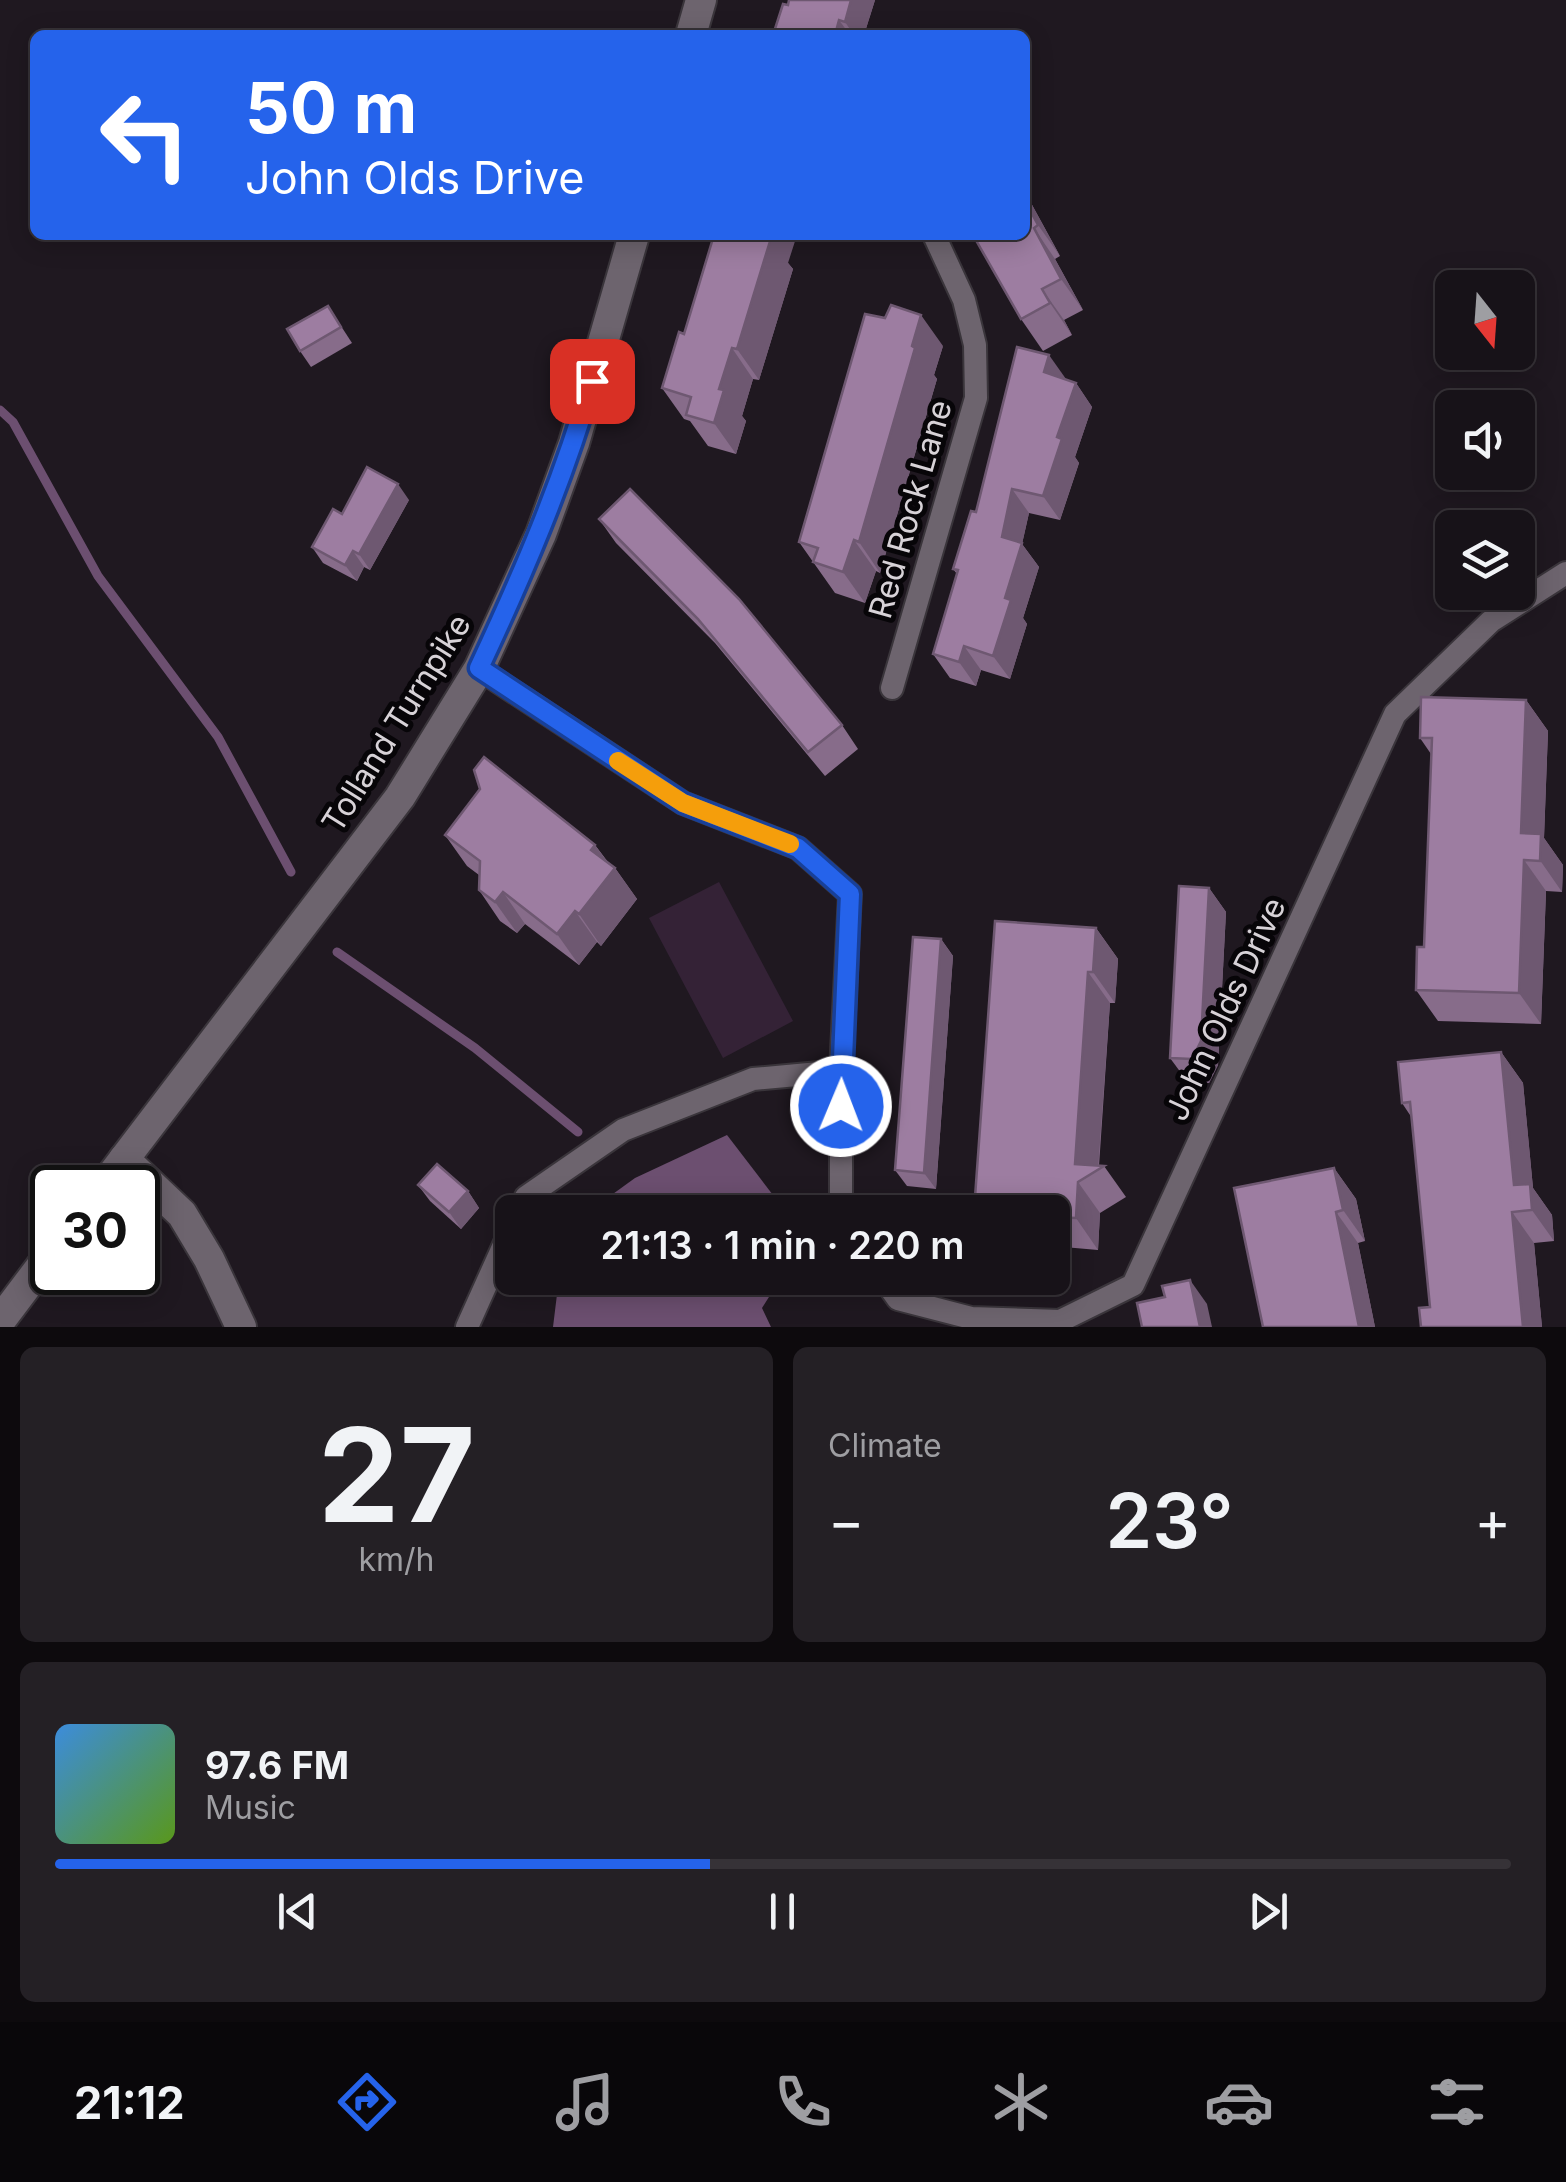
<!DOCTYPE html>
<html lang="en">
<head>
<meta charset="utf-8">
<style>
  body { margin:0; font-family:Inter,sans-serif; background:#242025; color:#f1f3f6; height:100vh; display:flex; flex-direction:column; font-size:38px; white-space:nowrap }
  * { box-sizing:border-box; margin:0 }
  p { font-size:32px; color:#9e9ea2 }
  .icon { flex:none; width:55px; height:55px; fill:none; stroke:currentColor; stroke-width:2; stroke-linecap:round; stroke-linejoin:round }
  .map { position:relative; height:1327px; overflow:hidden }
  .sheet { display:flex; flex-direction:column; gap:20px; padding:20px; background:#0d0a0d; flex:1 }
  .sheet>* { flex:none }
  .top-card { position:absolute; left:30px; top:30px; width:1000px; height:210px; border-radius:15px; box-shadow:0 5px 25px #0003,0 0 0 2px #363237; background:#2563eb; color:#fff; overflow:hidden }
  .needle { width:65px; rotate:163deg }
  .tools { position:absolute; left:1435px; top:270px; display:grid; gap:20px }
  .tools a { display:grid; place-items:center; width:100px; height:100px; border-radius:15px; background:#171218; box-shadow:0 5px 25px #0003,0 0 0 2px #363237; font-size:50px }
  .speed { position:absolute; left:30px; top:1165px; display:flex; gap:20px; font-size:50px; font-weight:700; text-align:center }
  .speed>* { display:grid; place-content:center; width:130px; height:130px; border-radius:50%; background:#171218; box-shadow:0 5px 25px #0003,0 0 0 2px #363237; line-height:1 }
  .speed .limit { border:5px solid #111; border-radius:15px; background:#fff; color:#111 }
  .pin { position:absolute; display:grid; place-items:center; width:85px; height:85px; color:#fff; margin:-42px; border-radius:20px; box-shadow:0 5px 15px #0006 }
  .me { position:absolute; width:110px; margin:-55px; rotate:1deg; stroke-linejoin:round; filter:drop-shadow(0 0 8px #0008) }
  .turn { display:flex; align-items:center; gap:35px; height:210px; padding:0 50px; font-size:45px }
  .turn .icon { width:130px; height:130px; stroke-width:2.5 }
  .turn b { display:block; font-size:70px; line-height:85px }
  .big { font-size:75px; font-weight:600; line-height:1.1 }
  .sheet .card { flex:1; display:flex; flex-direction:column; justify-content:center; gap:15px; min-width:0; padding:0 35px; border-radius:15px; background:#242025 }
  .sheet .dial { align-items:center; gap:0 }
  .dial b { font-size:130px; line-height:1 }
  .song { display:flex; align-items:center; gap:30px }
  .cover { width:120px; height:120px; border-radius:15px; background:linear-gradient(135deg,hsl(210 70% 55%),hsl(90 70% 35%)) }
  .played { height:10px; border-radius:5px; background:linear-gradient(90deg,#2563eb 45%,#363237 45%) }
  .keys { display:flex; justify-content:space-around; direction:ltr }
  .heat { display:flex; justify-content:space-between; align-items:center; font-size:55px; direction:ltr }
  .sheet .tiles { flex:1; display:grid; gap:20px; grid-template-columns:1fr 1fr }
  .card:last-child { grid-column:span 2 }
  .trip { position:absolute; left:495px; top:1195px; width:575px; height:100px; border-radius:15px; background:#171218; box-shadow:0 5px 25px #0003,0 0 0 2px #363237; font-weight:600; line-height:100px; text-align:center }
  .tabs { display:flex; height:160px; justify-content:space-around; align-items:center; background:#09070a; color:#9e9ea2 }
  .tabs .icon { width:70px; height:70px }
  .tabs .active { color:#2563eb }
  .tabs b { font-size:45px; color:#f1f3f6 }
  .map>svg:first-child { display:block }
</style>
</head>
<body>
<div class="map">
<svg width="1566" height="1327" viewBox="0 0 1566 1327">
  <rect width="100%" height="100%" fill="#1f1820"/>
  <!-- green -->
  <path fill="#342236" d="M 719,882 L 793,1021 L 723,1058 L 649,918 Z"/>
  <!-- water -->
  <g fill="#6c4f70">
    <path d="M 727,1135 L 786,1212 L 588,1212 L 635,1178 Z"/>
    <path d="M 559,1278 L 781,1278 L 762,1308 L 771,1327 L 553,1327 Z"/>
  </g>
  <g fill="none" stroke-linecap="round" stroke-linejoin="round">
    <!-- stream -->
    <g stroke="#6c4f70" stroke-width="9">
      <path d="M 0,410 L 13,422 L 98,576 L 218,737 L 291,872"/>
      <path d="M 337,952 L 475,1048 L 578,1132"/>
    </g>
    <!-- street casing -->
    <g stroke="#3a353b" stroke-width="26">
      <g id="street">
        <path d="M 479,669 L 683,803 L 798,848 L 850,894 L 841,1071 L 841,1212"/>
        <path d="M 892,688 L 976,398 L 975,345 L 964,300 L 934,235"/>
        <path d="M 519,1212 L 526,1197 L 623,1130 L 753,1079 L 841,1071"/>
        <path d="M 883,1278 L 898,1299 L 971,1318 L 1060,1321 L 1133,1285 L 1395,714 L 1491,621 L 1566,573"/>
        <path d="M 467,1327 L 512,1227"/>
      </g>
    </g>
    <!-- secondary casing -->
    <g stroke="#3a353b" stroke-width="34">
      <g id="secondary">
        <path d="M 691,35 L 701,0"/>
        <path d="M 124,1159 L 182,1214 L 209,1259 L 241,1327"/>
        <path d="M 102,1188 L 400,797 L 479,669 L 541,534 L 574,443 L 634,235"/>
        <path d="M 0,1321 L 52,1252"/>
      </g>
    </g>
    <!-- street -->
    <use href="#street" stroke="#6d646e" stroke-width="22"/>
    <!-- secondary -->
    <use href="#secondary" stroke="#6d646e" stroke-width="30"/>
  </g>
  <!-- wall -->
  <g fill="#876c8a">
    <path d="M 875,0 L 864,35 L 773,35 L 788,5 Z"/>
    <path d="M 1025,192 L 1060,256 L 1055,259 L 1083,310 L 1064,320 L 1072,335 L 1043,351 L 1021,319 Z"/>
    <path d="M 788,263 L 793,269 L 759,380 L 753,379 L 742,416 L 746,421 L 736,454 L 708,446 L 690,421 L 684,419 L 662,388 L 684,334 Z"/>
    <path d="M 328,306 L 352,343 L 311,367 L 300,351 Z"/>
    <path d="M 943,346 L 934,375 L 937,379 L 880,573 L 876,571 L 865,603 L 835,593 L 799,542 Z"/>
    <path d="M 1066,379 L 1076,383 L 1092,407 L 1075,457 L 1079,463 L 1060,520 L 1029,513 L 1022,544 L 1039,567 L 1023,618 L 1027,624 L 1010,679 L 981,670 L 976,686 L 950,678 L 933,654 L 957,574 L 953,569 L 976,512 Z"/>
    <path d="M 409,500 L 370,570 L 364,567 L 357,581 L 323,563 L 312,547 L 342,514 Z"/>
    <path d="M 599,519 L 842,725 L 858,749 L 825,776 L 715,643 L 616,543 Z"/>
    <path d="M 1526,700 L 1548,731 L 1544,838 L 1563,865 L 1562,892 L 1546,891 L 1541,1024 L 1438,1021 L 1416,990 L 1424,947 L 1431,754 L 1420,738 Z"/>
    <path d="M 445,835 L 595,845 L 608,862 L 615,868 L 637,899 L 601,946 L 597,942 L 579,965 L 525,924 L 517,933 L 500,921 L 479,890 L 479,875 L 467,866 Z"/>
    <path d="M 1209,888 L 1226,912 L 1218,1065 L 1209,1083 L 1187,1081 L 1170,1058 Z"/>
    <path d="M 1096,928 L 1118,959 L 1115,1003 L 1110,1003 L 1099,1166 L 1104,1166 L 1126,1197 L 1100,1213 L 1098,1250 L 1052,1246 L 1052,1212 L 974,1211 Z"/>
    <path d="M 941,939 L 953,956 L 936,1189 L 907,1186 L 895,1170 Z"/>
    <path d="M 1501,1052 L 1523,1083 L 1533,1188 L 1552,1215 L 1554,1241 L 1534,1243 L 1542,1327 L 1421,1327 L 1430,1307 L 1412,1118 L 1402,1103 Z"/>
    <path d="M 1334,1168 L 1356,1199 L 1365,1241 L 1358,1243 L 1375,1327 L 1263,1327 Z"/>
    <path d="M 418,1185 L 468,1191 L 479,1208 L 461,1229 L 430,1201 Z"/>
  </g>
  <!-- shaded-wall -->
  <g fill="#6e5871">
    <path d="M 851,0 L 875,0 L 864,35 L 854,35 L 845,22 Z"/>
    <path d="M 839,20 L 850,35 L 835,35 Z"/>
    <path d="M 1025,192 L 1060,256 L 1038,225 L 1025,201 Z"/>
    <path d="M 1034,228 L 1055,259 L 1083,310 L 1061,279 Z"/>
    <path d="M 765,235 L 797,235 L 788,263 L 793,269 L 759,380 L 737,349 Z"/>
    <path d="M 1042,289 L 1064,320 L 1072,335 L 1050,303 Z"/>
    <path d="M 921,315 L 943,346 L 934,375 L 937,379 L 880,573 L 859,542 Z"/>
    <path d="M 732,348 L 753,379 L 742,416 L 746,421 L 736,454 L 714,423 L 719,389 Z"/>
    <path d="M 1049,355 L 1066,379 L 1044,372 Z"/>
    <path d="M 1076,383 L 1092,407 L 1075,457 L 1079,463 L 1060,520 L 1043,496 L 1057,437 Z"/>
    <path d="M 398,484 L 409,500 L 370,570 L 359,554 Z"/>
    <path d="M 1012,489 L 1029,513 L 1022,544 L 1039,567 L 1023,618 L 1027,624 L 1010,679 L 993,656 L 1005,598 L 1002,537 Z"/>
    <path d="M 854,540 L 876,571 L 865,603 L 843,572 Z"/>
    <path d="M 353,551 L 364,567 L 357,581 L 345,565 Z"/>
    <path d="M 964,646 L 981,670 L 976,686 L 959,662 Z"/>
    <path d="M 1526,700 L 1548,731 L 1544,838 L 1563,865 L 1562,892 L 1521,833 Z"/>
    <path d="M 595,845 L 613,870 L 615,868 L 637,899 L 601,946 L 579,914 L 591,850 Z"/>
    <path d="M 1524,860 L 1546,891 L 1541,1024 L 1519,993 Z"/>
    <path d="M 1209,888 L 1226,912 L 1218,1065 L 1209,1083 L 1192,1059 Z"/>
    <path d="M 503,892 L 525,924 L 517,933 L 495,902 Z"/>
    <path d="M 575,911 L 597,942 L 579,965 L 557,934 Z"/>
    <path d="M 1096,928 L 1118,959 L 1115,1003 L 1093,972 Z"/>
    <path d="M 941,939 L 953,956 L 936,1189 L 924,1173 Z"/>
    <path d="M 1088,972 L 1110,1003 L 1098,1170 L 1075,1164 Z"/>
    <path d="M 1501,1052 L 1523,1083 L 1533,1188 L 1552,1215 L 1554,1241 L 1514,1185 Z"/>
    <path d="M 1334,1168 L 1356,1199 L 1365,1241 L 1343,1210 Z"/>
    <path d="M 1078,1182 L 1100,1213 L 1098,1250 L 1076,1218 Z"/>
    <path d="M 468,1191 L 479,1208 L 461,1229 L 449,1212 Z"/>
    <path d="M 1336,1212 L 1358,1243 L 1375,1327 L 1359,1327 Z"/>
    <path d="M 1512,1212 L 1534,1243 L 1542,1327 L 1523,1327 Z"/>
    <path d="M 1190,1280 L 1207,1304 L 1212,1327 L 1200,1327 Z"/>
  </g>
  <!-- building -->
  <g fill="#9d7da1" stroke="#6e5871" stroke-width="2.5">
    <path d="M 789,0 L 851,0 L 845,22 L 839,20 L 835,35 L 773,35 L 783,4 L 788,5 Z"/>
    <path d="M 1025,201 L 1038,225 L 1034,228 L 1061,279 L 1042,289 L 1050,303 L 1021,319 L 973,235 L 1025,235 Z"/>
    <path d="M 714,235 L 765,235 L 771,238 L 737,349 L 732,348 L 719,389 L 724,390 L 714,423 L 686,415 L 691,397 L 662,388 L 679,332 L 684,334 Z"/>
    <path d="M 891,305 L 921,315 L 912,346 L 915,348 L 859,542 L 854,540 L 843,572 L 813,562 L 818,548 L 799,542 L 865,314 L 885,318 Z"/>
    <path d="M 328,306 L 341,327 L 300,351 L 287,329 Z"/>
    <path d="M 1017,347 L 1049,355 L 1044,372 L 1076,383 L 1057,437 L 1062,439 L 1043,496 L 1012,489 L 1002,537 L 1022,543 L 1005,598 L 1011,600 L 993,656 L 964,646 L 959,662 L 933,654 L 958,570 L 953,569 L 971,511 L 976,512 Z"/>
    <path d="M 367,467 L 398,484 L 359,554 L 353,551 L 345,565 L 312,547 L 333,509 L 342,514 Z"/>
    <path d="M 630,489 L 739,599 L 842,725 L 808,752 L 698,619 L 599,519 Z"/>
    <path d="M 1421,697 L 1526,700 L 1521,833 L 1541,834 L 1540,861 L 1524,860 L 1519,993 L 1416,990 L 1417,947 L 1424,947 L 1432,738 L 1420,738 Z"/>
    <path d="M 484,757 L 595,845 L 591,850 L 615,868 L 579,914 L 575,911 L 557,934 L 503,892 L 495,902 L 479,890 L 480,861 L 445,835 L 480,789 L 474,770 Z"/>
    <path d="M 1179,886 L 1209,888 L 1201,1041 L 1192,1059 L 1170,1058 Z"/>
    <path d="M 995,921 L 1096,928 L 1093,972 L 1088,972 L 1075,1164 L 1104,1166 L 1078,1182 L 1076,1218 L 1052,1217 L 1052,1212 L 974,1211 Z"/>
    <path d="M 913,937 L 941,939 L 924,1173 L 895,1170 Z"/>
    <path d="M 1501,1052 L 1514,1185 L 1530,1184 L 1532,1210 L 1512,1212 L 1523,1327 L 1421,1327 L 1419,1308 L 1430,1307 L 1410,1102 L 1402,1103 L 1398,1062 Z"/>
    <path d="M 437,1164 L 468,1191 L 449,1212 L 418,1185 Z"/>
    <path d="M 1334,1168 L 1343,1210 L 1336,1212 L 1359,1327 L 1263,1327 L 1234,1188 Z"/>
    <path d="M 1190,1280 L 1200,1327 L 1142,1327 L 1137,1303 L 1165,1297 L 1162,1286 Z"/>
  </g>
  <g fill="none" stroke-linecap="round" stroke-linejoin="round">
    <!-- route casing -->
    <g stroke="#184099" stroke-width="25">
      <path id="route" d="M 592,381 C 563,481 523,574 479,668 L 683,803 L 798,848 L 850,894 L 841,1106"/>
    </g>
    <!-- route -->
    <use href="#route" stroke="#2563eb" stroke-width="18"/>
    <!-- slow -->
    <path stroke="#f59e0b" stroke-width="18" d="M 618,761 L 683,803 L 790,844"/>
  </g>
  <g text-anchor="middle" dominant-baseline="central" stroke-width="10" stroke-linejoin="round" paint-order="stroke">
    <!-- street labels -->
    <g font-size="32" fill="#d7d2d7" stroke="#070508">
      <text transform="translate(910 509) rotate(-74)">Red Rock Lane</text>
      <text transform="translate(396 723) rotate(-58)">Tolland Turnpike</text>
      <text transform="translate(1225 1009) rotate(-65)">John Olds Drive</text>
    </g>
  </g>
</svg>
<div class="tools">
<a><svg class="needle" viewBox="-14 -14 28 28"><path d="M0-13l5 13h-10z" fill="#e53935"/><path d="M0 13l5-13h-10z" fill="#9e9ea2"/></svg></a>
<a><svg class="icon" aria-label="sound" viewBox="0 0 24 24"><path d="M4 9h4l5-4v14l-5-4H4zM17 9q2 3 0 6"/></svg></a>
<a><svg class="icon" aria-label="layers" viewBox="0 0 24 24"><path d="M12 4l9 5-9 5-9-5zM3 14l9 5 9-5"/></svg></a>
</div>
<div class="speed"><div class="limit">30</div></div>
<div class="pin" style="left:592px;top:381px;background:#d93025"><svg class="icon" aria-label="arrive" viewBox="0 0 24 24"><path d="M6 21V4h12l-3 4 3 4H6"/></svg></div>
<svg class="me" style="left:841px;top:1106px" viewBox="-20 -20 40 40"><circle r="17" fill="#2563eb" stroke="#fff" stroke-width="3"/><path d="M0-11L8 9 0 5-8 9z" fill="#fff"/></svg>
<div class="trip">21:13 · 1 min · 220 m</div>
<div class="top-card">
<div class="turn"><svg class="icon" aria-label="left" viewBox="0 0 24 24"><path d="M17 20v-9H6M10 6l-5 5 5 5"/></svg><div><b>50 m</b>John Olds Drive</div></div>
</div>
</div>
<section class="sheet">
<div class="tiles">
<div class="card dial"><b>27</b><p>km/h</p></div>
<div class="card"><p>Climate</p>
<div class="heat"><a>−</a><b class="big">23°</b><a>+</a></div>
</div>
<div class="card">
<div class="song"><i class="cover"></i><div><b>97.6 FM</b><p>Music</p></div></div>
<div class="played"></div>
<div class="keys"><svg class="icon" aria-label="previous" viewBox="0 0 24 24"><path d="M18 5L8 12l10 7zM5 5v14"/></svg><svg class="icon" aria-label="pause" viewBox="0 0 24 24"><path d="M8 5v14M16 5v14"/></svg><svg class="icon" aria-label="next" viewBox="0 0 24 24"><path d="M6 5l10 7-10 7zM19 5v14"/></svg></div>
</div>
</div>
</section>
<nav class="tabs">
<b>21:12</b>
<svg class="icon active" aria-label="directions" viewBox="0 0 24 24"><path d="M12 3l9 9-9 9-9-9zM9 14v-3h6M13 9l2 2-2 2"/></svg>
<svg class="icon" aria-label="music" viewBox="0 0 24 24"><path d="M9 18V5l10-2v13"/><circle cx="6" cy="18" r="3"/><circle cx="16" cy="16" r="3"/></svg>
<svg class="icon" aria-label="phone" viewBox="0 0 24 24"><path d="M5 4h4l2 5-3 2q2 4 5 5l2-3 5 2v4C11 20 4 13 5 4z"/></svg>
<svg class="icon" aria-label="climate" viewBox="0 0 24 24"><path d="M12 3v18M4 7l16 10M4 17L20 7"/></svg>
<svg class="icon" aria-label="car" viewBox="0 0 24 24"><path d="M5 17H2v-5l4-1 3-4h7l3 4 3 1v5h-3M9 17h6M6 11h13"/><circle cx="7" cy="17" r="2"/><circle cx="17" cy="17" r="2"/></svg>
<svg class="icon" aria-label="filters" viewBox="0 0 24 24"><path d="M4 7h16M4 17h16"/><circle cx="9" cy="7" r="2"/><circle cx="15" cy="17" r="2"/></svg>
</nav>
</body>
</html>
